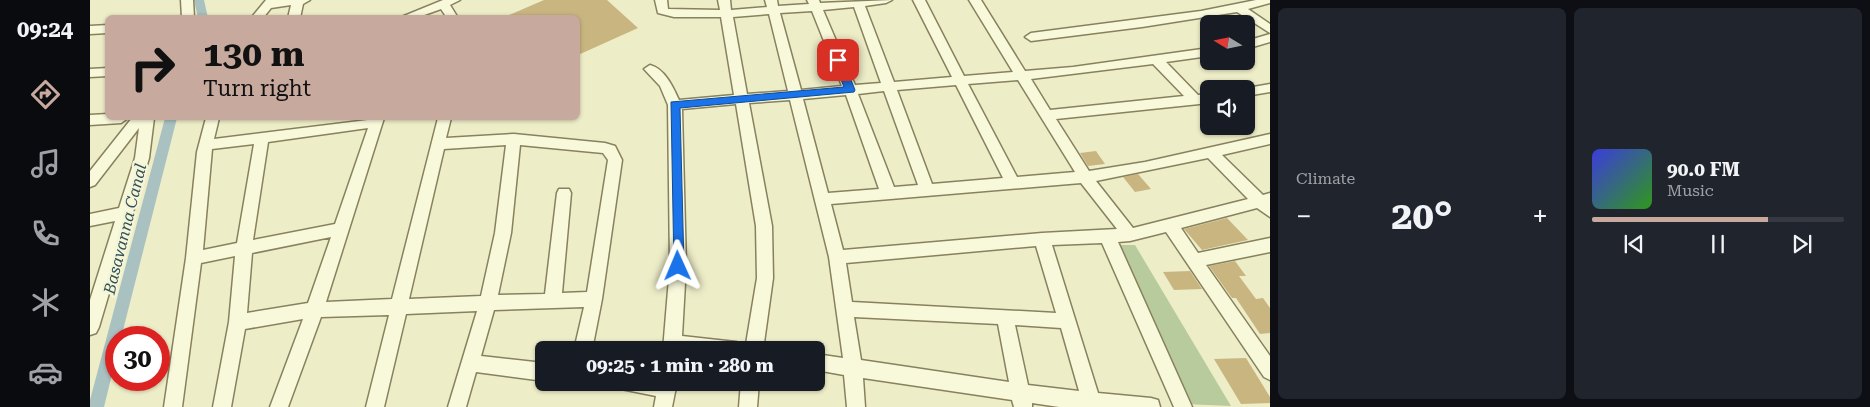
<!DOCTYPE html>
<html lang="en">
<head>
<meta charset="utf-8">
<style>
  body { margin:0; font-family:"Roboto Serif",serif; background:#20242c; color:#f1f3f6; height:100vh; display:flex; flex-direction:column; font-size:19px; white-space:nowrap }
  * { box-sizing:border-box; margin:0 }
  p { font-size:16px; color:#9ea1a6 }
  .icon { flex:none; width:28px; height:28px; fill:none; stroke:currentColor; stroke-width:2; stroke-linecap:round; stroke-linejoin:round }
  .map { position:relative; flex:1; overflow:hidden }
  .drawer { display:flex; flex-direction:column; gap:8px; padding:8px; background:#0d0f14; width:600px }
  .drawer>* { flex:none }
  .banner { position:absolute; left:15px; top:15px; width:475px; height:105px; border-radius:8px; box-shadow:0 1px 4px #0004; background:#c8a99d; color:#111; overflow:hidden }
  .needle { width:32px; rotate:280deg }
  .tools { position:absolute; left:1110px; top:15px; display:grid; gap:10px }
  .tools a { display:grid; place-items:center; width:55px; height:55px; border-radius:8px; background:#171b24; box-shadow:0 1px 4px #0004; font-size:25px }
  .speed { position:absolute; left:15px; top:326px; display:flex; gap:10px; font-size:25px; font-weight:700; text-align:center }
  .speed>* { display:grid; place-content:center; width:65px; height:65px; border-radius:50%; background:#171b24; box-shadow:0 1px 4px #0004; line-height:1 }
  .speed .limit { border:8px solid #d22; background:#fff; color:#111 }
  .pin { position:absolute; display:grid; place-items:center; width:42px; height:42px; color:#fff; margin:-21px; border-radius:10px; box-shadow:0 2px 8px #0006 }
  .me { position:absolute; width:55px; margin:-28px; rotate:359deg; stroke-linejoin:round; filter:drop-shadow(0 0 4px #0008) }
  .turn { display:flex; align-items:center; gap:18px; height:105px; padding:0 15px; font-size:22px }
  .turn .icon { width:65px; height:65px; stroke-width:2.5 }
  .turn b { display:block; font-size:35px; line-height:42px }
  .big { font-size:38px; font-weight:700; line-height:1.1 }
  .drawer .widget { flex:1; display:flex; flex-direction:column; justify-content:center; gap:8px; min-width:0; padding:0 18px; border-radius:8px; background:#20242c }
  .song { display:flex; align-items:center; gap:15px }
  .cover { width:60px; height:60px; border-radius:8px; background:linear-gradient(135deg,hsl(240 70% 55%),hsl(110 70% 35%)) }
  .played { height:5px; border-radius:2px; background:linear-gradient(90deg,#c8a99d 70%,#363941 70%) }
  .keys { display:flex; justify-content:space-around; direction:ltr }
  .heat { display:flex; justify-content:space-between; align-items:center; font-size:28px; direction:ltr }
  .drawer .tiles { flex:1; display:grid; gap:8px; grid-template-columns:repeat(2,1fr) }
  .trip { position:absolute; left:445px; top:341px; width:290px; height:50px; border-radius:8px; background:#171b24; box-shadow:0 1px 4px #0004; font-weight:700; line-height:50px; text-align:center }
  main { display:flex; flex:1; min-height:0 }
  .menu { display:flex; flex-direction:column; width:90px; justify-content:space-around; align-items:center; background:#090b0e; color:#9ea1a6 }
  .menu .icon { width:35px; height:35px }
  .menu .active { color:#c8a99d }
  .menu b { font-size:22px; color:#f1f3f6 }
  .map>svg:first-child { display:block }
</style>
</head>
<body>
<main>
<nav class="menu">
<b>09:24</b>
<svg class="icon active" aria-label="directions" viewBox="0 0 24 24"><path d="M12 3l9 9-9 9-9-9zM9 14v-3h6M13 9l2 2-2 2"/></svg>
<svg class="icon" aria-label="music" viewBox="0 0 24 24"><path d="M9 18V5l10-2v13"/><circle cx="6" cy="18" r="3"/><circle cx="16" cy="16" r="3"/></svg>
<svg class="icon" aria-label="phone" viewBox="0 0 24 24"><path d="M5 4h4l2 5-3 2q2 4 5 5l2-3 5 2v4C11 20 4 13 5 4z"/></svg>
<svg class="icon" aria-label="climate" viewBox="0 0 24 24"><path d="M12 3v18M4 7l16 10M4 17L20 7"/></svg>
<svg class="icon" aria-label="car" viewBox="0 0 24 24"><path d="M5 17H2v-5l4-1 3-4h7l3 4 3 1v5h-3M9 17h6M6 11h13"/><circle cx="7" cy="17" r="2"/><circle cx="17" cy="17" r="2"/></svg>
</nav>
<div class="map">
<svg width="1180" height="407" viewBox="0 0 1180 407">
  <rect width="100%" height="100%" fill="#ededc8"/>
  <!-- green -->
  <path fill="#b7cb9c" d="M 1023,245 L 1045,245 L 1141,406 L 1094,404 Z"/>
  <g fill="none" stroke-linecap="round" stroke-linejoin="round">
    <!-- canal -->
    <g fill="#a9c1c1" fill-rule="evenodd">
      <path d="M 104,0 L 114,0 L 118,18 L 108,18 Z"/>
      <path d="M 75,118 L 87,118 L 31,338 L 26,338 L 26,358 L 14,407 L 0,407 L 0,400 Z"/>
    </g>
  </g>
  <!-- building -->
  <g fill="#c9b580">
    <path d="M 454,0 L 517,0 L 548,28 L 488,55 L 488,18 L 412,18 Z"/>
    <path d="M 1006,151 L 1015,164 L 998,166 L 990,153 Z"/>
    <path d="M 1048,174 L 1061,189 L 1045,192 L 1033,177 Z"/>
    <path d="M 1137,218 L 1158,240 L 1112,250 L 1094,229 Z"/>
    <path d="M 1145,261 L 1156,276 L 1149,276 L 1166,299 L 1173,298 L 1180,308 L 1180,333 L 1170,334 L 1146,298 L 1142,298 L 1119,266 Z"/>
    <path d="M 1100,271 L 1112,289 L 1084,290 L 1073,272 Z"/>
    <path d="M 1156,358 L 1180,397 L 1180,403 L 1151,404 L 1124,359 Z"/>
  </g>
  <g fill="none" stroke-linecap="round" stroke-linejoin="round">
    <!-- minor casing -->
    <g stroke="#88815e" stroke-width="3">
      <g id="minor">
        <path d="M 91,0 L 103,0 L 104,18 L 92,18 Z"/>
        <path d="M 176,0 L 220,0 L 213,4 L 210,18 L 198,18 L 201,5 L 181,8 L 173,18 L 161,18 Z"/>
        <path d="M 353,0 L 370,0 L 360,5 L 368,18 L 357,18 L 351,9 L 326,18 L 309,18 Z"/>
        <path d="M 565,0 L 577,0 L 578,9 L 630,10 L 628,0 L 640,0 L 641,10 L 677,7 L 675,0 L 687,0 L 688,6 L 719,4 L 717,0 L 729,0 L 730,3 L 802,0 L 796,3 L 775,6 L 804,82 L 862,77 L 823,0 L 835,0 L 874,76 L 923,72 L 879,0 L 891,0 L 935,71 L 983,67 L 1119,48 L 1119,56 L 1076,62 L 1108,95 L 1119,94 L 1119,103 L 966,119 L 999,171 L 1055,162 L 1180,134 L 1180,144 L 1132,155 L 1173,195 L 1180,193 L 1180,217 L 1167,208 L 1091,228 L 1108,253 L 1180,238 L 1180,252 L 1116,265 L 1180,356 L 1180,380 L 1174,377 L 1076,232 L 1040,241 L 1028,242 L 1102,407 L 1084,407 L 1012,243 L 962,245 L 1008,393 L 1061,398 L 1068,400 L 1070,407 L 969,407 L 942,403 L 942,407 L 924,407 L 922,400 L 773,378 L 775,407 L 757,407 L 754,375 L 726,370 L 726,354 L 753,358 L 739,257 L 700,100 L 659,103 L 682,226 L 683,278 L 673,350 L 655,350 L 667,278 L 666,226 L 646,104 L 592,109 L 596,266 L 592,336 L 646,342 L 652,344 L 655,350 L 573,350 L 580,266 L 578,105 L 570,86 L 554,69 L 560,65 C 575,69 583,87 589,100 L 644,95 L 631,17 L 584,17 L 568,13 ZM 764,7 L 791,83 L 765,85 L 733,10 ZM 722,11 L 752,86 L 711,90 L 690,13 ZM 679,14 L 698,91 L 657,94 L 643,17 ZM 1063,64 L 1094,96 L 960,110 L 941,79 ZM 928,80 L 985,172 L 927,177 L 878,84 ZM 866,85 L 913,178 L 842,184 L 807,90 ZM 794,91 L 828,185 L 804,187 L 768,94 ZM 756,95 L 789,189 L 738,193 L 713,99 ZM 1118,158 L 1158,199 L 1043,228 L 1006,181 ZM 991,183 L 1027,229 L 952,233 L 753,250 L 741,204 ZM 946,246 L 966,313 L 762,302 L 756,263 ZM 764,317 L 908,324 L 919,382 L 771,360 ZM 925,325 L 971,328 L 989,391 L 938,385 Z"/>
        <path d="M 1166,0 L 1180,0 L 1180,3 L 1158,9 L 1180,24 L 1180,33 L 1147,12 L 1052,27 L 941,41 L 935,37 L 941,33 L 1111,11 Z"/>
        <path d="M 18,25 L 18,33 L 0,34 L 0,26 Z"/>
        <path d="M 1180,34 L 1180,42 L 1156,49 L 1156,41 Z"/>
        <path d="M 18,68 L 18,76 L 0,77 L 0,69 Z"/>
        <path d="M 1180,84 L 1180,92 L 1156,96 L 1156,89 L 1152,89 Z"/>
        <path d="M 18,114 L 18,118 L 38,118 L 31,123 L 0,125 L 0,115 Z"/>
        <path d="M 42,118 L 64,118 L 59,158 L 9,327 L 6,333 L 0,335 L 0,300 L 25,221 L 0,226 L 0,214 L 29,208 L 45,158 L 49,128 L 5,185 L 0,187 L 0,171 Z"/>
        <path d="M 116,118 L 129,118 L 124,139 L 294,118 L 236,302 L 302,299 L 348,118 L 361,118 L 356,138 L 424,134 L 515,143 L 525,146 L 532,160 L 512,299 L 502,350 L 484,350 L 494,307 L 404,310 L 391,356 L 454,363 L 454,381 L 386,372 L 376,407 L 358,407 L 387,311 L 316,314 L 294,407 L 276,407 L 299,315 L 231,317 L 198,407 L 180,407 L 213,319 L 155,329 L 141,407 L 123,407 L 139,322 L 145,256 L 111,263 L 92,407 L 74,407 L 96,258 L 107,152 ZM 278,128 L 245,224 L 163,240 L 178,142 ZM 164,144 L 147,243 L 113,250 L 122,149 ZM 416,145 L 405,233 L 391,296 L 319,299 L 354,149 ZM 430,145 L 513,153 L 518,160 L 497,292 L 472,293 L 481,193 L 479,189 L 469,189 L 467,193 L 455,294 L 408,295 L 421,233 ZM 241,237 L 218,303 L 157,313 L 162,253 Z"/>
        <path d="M 523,382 L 587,382 L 582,407 L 564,407 L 566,396 L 526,388 Z"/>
        <path d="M 651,382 L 669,382 L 667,407 L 649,407 Z"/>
      </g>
    </g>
    <!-- minor -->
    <use href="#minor" fill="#f8f8db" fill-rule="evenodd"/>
  </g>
  <!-- route -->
  <path fill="#1a73e8" stroke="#114b97" d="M 745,57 L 753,60 L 765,90 L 764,92 L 590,108 L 594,266 L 588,271 L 584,269 L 581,102 L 754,87 L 743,60 Z"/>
  <g text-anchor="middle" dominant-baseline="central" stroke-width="5" stroke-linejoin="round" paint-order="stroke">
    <!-- water labels -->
    <g font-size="16" font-style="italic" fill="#314f58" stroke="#f4f5d7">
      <text transform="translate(35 229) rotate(-76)">Basavanna Canal</text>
    </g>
  </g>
</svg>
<div class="tools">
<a><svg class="needle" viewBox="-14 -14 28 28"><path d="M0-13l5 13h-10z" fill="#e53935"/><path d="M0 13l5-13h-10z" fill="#9ea1a6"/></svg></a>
<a><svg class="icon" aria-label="sound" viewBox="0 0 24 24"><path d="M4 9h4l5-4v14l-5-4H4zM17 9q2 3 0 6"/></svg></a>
</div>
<div class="speed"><div class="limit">30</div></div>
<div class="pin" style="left:748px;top:60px;background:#d93025"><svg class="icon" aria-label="arrive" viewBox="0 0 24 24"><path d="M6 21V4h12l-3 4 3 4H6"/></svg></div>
<svg class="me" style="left:588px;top:266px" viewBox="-20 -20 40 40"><path d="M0-17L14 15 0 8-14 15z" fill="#1a73e8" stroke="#fff" stroke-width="4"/></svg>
<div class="trip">09:25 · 1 min · 280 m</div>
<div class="banner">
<div class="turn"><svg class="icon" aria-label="right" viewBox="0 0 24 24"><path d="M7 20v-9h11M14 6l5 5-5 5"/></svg><div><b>130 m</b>Turn right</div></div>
</div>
</div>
<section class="drawer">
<div class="tiles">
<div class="widget"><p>Climate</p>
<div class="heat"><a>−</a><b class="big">20°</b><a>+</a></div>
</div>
<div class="widget">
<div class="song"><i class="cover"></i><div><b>90.0 FM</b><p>Music</p></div></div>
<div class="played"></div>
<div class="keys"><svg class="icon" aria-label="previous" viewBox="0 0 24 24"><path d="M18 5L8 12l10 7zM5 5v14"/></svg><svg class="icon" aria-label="pause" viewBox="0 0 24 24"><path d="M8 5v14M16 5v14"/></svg><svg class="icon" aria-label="next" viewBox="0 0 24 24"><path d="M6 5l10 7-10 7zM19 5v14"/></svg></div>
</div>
</div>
</section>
</main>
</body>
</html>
